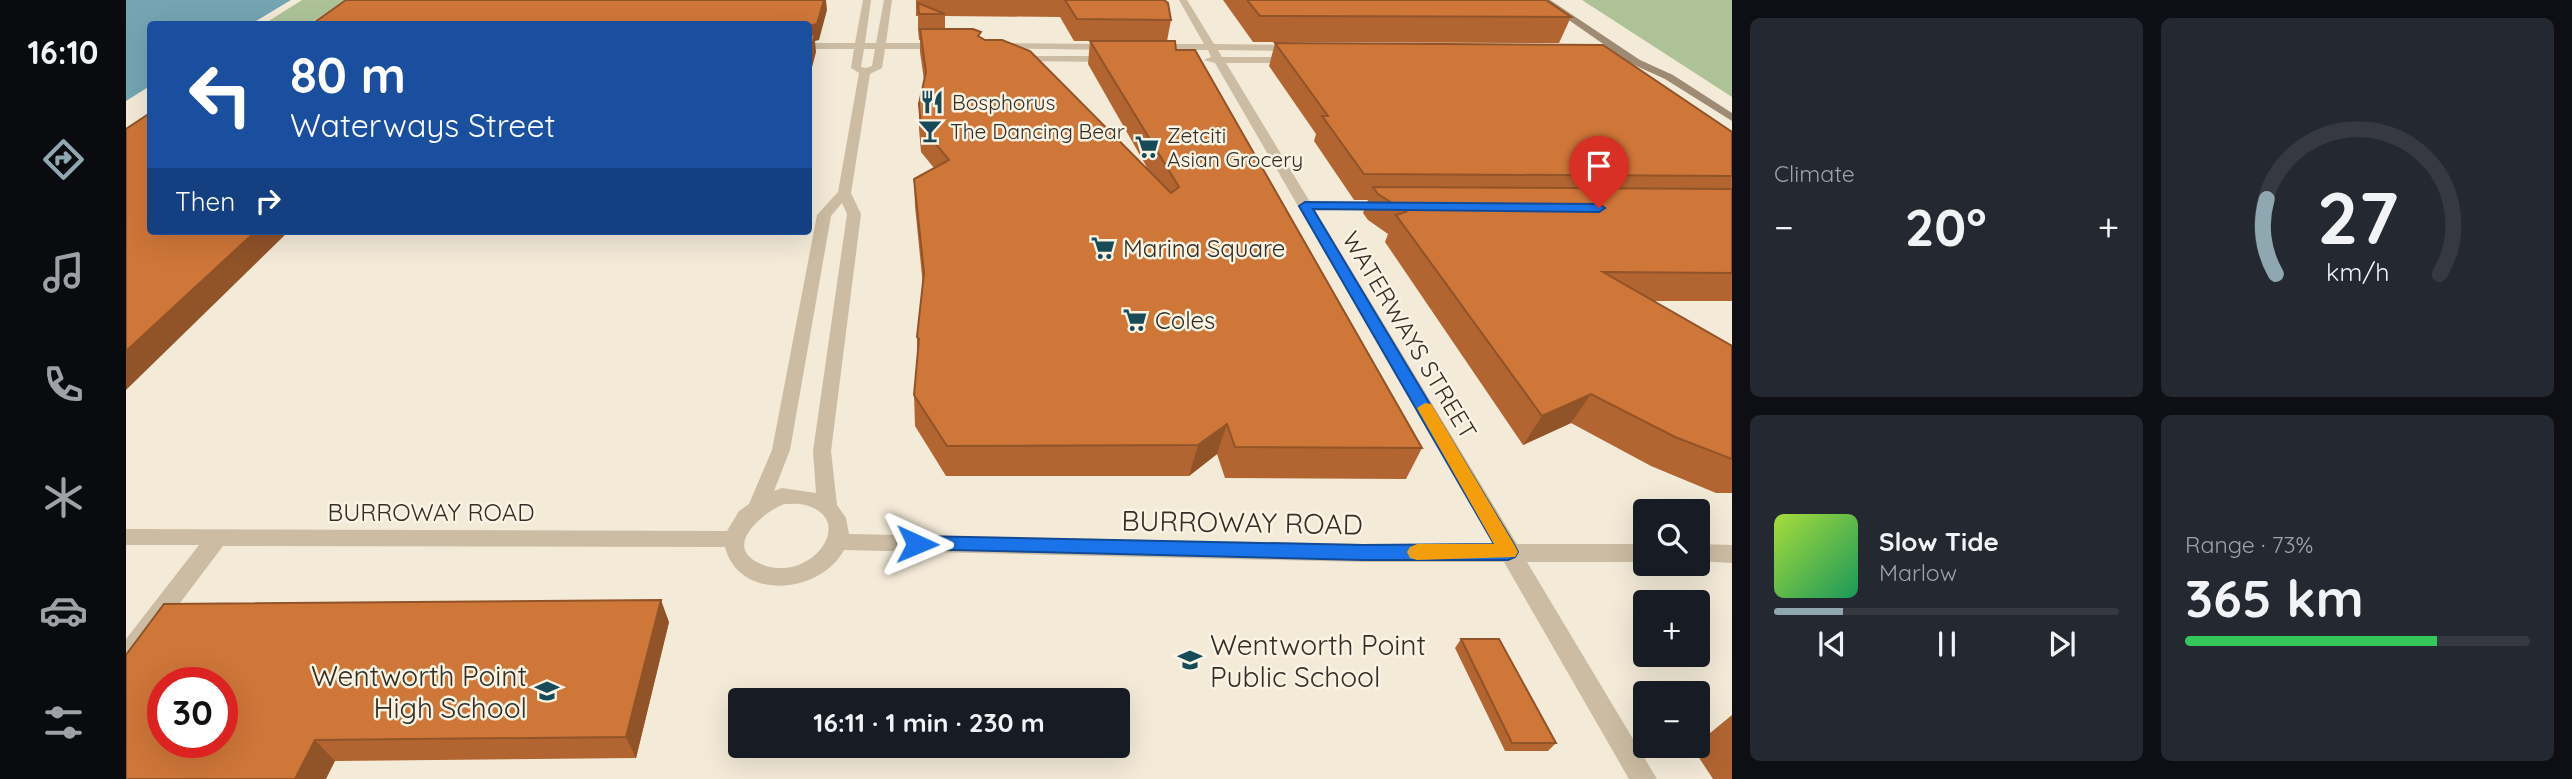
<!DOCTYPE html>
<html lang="en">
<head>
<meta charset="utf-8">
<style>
  body { margin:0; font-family:Quicksand,sans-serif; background:#242831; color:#f1f3f6; height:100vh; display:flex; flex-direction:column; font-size:26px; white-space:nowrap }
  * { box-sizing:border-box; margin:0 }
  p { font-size:23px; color:#9ea1a6 }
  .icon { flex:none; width:38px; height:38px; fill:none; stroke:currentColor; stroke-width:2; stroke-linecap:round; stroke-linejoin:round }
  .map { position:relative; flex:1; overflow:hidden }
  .side { display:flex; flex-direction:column; gap:18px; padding:18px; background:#0d0f14; width:840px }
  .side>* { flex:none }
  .top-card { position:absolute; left:21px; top:21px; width:665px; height:214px; border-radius:7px; box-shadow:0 7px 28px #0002; background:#1a4fa0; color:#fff; overflow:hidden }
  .buttons { position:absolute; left:1507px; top:499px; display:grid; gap:14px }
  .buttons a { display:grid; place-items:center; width:77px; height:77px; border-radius:7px; background:#171b24; box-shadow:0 7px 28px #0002; font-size:35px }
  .speed { position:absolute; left:21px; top:667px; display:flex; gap:14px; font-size:35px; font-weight:700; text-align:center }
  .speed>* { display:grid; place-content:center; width:91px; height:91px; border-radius:50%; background:#171b24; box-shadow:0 7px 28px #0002; line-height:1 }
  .speed .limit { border:10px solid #d22; background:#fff; color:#111 }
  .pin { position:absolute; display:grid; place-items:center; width:60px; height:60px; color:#fff; margin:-72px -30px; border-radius:50% 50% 50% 0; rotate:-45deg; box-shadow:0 0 7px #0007 }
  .pin .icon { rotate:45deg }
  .me { position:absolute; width:77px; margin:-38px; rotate:91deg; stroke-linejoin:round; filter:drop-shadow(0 0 5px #0008) }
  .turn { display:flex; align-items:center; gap:24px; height:147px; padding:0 28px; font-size:32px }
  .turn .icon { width:91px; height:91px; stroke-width:2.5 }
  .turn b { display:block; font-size:49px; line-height:60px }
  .then { display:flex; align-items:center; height:66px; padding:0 28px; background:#0003; gap:14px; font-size:26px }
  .big { font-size:52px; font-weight:700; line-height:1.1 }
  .side .tile { flex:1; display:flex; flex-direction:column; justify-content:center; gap:10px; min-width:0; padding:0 24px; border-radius:10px; background:#242831 }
  .side .dial { align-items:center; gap:0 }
  .dial svg { height:182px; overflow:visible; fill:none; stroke:#363941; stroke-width:7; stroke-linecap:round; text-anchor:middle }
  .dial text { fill:#f1f3f6; stroke:none }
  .song { display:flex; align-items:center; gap:21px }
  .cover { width:84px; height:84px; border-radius:10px; background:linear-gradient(135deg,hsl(80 70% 55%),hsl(150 70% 35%)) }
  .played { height:7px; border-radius:4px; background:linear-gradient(90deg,#8fa7b0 20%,#363941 20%) }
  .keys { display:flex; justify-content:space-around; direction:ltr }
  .heat { display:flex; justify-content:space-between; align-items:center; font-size:38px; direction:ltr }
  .charge { height:10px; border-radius:5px; background:linear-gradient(90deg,#34c759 73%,#363941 0) }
  .side .tiles { flex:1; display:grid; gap:18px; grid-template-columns:repeat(2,1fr) }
  .trip { position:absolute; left:602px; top:688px; width:402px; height:70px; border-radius:7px; background:#171b24; box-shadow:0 7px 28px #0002; font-weight:700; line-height:70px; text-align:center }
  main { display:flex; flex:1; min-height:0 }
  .tabs { display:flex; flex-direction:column; width:126px; justify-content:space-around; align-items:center; background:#090b0e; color:#9ea1a6 }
  .tabs .icon { width:49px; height:49px }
  .tabs .current { color:#8fa7b0 }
  .tabs b { font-size:32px; color:#f1f3f6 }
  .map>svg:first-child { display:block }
</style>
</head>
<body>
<main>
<nav class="tabs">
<b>16:10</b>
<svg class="icon current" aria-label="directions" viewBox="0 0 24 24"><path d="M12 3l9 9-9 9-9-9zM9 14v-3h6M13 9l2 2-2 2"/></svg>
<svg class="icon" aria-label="music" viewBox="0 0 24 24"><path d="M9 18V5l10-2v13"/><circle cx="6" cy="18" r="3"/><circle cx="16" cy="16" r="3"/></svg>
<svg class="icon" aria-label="phone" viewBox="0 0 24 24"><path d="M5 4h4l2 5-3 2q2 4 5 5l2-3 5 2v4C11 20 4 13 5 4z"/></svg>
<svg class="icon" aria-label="climate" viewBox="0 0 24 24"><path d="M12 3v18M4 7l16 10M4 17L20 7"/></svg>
<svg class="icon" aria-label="car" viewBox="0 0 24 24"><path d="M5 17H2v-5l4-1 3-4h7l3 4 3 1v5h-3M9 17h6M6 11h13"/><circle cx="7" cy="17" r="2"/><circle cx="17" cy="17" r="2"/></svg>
<svg class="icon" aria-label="filters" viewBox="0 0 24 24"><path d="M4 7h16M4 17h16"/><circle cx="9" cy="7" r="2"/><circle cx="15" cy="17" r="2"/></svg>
</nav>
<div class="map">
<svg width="1606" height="779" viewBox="0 0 1606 779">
  <rect width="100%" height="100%" fill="#f3ead8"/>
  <!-- green -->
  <g fill="#adc397">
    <path d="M 176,0 L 219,0 L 183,24 L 138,24 Z"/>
    <path d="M 1456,0 L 1606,0 L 1606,97 Z"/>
  </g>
  <!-- water -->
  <path fill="#75a5b2" d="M 0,0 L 165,0 L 125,24 L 24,24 L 24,86 L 0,101 Z"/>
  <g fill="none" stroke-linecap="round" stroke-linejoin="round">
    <!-- street -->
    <g fill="#ccbca3" fill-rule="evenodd">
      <path d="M 737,0 L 745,0 L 739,43 L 750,43 L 758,0 L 766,0 L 760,43 L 818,43 L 823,46 L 818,49 L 759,49 L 756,68 L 744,74 L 725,193 L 735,214 L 705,451 L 711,505 L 720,518 L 723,534 L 1237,544 L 1368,544 L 1089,63 L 1078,60 L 1085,57 L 1082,50 L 1028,50 L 1023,47 L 1028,44 L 1078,44 L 1053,0 L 1061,0 L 1088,44 L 1171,45 L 1176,48 L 1171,51 L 1092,50 L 1096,57 L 1167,57 L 1172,60 L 1167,63 L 1100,63 L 1184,202 L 1263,202 L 1270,206 L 1263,210 L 1189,210 L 1391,544 L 1519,544 L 1519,562 L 1401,562 L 1531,779 L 1503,779 L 1378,562 L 1237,562 L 718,550 C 695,594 613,602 599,547 L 97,546 L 8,664 L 0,667 L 0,639 L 73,545 L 0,545 L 0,529 L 601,531 L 613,511 L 623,504 L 646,450 L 691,215 L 712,192 L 733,73 L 725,68 L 728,49 L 682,49 L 682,43 L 729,43 ZM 738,49 L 749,49 L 746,66 L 740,68 L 735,67 ZM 716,203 L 721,214 L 687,451 L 690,493 L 656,488 L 648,491 L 664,450 L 705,216 ZM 658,504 C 664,504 673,503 679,505 C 733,519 684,585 635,564 C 595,547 636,513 658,504 Z"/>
      <path d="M 870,43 L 986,44 L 991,47 L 986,50 L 866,48 L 865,46 Z"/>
      <path d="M 887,56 L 985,56 L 990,59 L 985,62 L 883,61 L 883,57 Z"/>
      <path d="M 1572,544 L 1606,545 L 1606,563 L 1572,561 Z"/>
    </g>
    <!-- secondary -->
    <path fill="#9f8b74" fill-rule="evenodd" d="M 1414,0 L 1424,0 L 1514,60 L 1547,75 L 1606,113 L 1606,121 L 1539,79 L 1506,64 Z"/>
  </g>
  <!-- wall -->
  <g fill="#b26531" fill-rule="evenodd">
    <path d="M 790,0 L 1038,0 L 1045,20 L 1041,41 L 1050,50 L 1296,448 L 1280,479 L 1099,478 L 1091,454 L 1063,476 L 820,476 L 789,426 L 788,395 L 791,361 L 791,337 L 797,286 L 789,206 L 788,179 L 808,168 L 795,152 L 793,129 L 793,104 L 798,80 L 794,52 L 794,40 L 793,40 L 792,29 L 792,16 L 790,16 ZM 819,16 L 934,17 L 948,41 L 964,41 L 962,64 L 1023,171 L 855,37 L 819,29 Z"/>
    <path d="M 1097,0 L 1420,0 L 1445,17 L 1433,43 L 1127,42 Z"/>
    <path d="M 1149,43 L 1606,132 L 1606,301 L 1527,301 L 1606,346 L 1606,493 L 1590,493 L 1525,466 L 1445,423 L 1397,445 L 1259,242 L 1262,234 L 1242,220 L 1237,213 L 1242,200 L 1228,200 L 1188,141 L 1190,134 L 1143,66 Z"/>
    <path d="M 543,622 L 510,758 L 209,761 L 0,779 Z"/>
    <path d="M 1335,639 L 1430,743 L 1422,751 L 1379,751 L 1329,648 Z"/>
    <path d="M 1606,715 L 1606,779 L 1587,779 L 1566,747 L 1568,746 L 1572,746 L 1572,743 Z"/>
  </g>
  <!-- shaded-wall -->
  <g fill="#915328">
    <path d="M 698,0 L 700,0 L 701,10 L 693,40 L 689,41 L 690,52 L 683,79 L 682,26 Z"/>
    <path d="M 130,231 L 163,231 L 0,390 L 0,351 Z"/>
    <path d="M 1465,394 L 1445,423 L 1397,445 L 1416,416 Z"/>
    <path d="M 1101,424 L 1091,454 L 1063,476 L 1072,445 Z"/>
    <path d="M 535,600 L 543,622 L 510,758 L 500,737 Z"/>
    <path d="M 189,740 L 209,761 L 200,779 L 169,779 Z"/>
  </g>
  <!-- building -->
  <g fill="#cf7639" stroke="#915328" stroke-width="2" fill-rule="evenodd">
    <path d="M 220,0 L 698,0 L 691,24 L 682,26 L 682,24 L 186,24 Z"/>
    <path d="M 939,0 L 1038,0 L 1042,3 L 1045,20 L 951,19 Z"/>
    <path d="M 1121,0 L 1420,0 L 1445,17 L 1134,16 Z"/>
    <path d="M 792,3 L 819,14 L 793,14 Z"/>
    <path d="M 794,29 L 847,29 L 855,32 L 852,36 L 859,40 L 876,40 L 904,51 L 1045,193 L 1053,187 L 964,41 L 1049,41 L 1050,50 L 1069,50 L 1296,448 L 1109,447 L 1101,424 L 1072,445 L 821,446 L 788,395 L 793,339 L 791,337 L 798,273 L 788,179 L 823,160 L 795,126 L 793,104 L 800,72 Z"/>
    <path d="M 682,34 L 689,35 L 682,59 Z"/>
    <path d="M 1149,43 L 1477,45 L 1606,132 L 1606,176 L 1238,174 L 1196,116 L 1202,116 Z"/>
    <path d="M 24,113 L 24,231 L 130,231 L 0,351 L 0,129 Z"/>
    <path d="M 1247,187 L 1606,189 L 1606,273 L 1477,272 L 1606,346 L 1606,459 L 1549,437 L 1465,394 L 1416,416 L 1270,215 L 1280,212 L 1252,194 Z"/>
    <path d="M 535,600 L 500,737 L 189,740 L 169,779 L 0,779 L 0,655 L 38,604 ZM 37,682 L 96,682 L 96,742 L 37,742 Z"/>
    <path d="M 1335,639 L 1373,639 L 1430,743 L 1386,743 Z"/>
  </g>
  <!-- route -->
  <path fill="#1a73e8" stroke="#114b97" stroke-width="2" d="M 1179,202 L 1473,204 L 1479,208 L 1473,212 L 1187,209 L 1389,546 L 1392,552 L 1389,557 L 1382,560 L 1237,560 L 784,549 L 781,544 L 784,538 L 791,536 L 1237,545 L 1368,544 L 1173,206 Z"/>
  <!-- slow -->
  <path fill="#f59e0b" d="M 1299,403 L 1305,404 L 1389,546 L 1392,552 L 1389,557 L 1291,560 L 1284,558 L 1281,552 L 1284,547 L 1291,544 L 1368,544 L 1291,408 Z"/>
  <!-- icons -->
  <defs>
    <g id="restaurant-bare" transform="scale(1.89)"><path d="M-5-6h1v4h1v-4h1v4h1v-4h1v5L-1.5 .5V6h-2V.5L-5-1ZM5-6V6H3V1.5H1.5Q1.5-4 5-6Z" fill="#184b5a" stroke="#faf4e4" stroke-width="2.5" paint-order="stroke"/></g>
    <g id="bar-bare" transform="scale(1.89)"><path d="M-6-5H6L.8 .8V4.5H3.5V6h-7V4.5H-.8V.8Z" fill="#184b5a" stroke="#faf4e4" stroke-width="2.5" paint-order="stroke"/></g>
    <g id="supermarket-bare" transform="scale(1.89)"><path d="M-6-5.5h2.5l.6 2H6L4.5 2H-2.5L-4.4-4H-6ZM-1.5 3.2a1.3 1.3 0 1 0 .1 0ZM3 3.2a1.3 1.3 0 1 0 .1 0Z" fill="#184b5a" stroke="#faf4e4" stroke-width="2.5" paint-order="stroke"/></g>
    <g id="school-bare" transform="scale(1.89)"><path d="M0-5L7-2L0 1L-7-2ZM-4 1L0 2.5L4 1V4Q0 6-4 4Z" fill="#184b5a" stroke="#faf4e4" stroke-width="2.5" paint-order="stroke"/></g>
  </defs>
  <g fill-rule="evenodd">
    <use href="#restaurant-bare" x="806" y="102"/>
    <use href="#bar-bare" x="804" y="131"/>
    <use href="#supermarket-bare" x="1021" y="147"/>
    <use href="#supermarket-bare" x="977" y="248"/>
    <use href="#supermarket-bare" x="1009" y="320"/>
    <use href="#school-bare" x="1064" y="660"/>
    <use href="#school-bare" x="421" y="691"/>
  </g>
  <g text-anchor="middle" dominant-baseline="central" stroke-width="5" stroke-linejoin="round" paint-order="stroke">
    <!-- far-poi labels -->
    <g font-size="21" fill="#362d26" stroke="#faf4e4" text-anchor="start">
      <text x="826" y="102">Bosphorus</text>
      <text x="824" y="131">The Dancing Bear</text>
      <text x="1041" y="135">Zetciti<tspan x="1041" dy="24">Asian Grocery</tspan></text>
    </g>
    <!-- poi labels -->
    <g font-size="24" fill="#362d26" stroke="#faf4e4" text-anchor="start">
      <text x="997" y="248">Marina Square</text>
      <text x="1029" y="320">Coles</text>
    </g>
    <!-- street labels -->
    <g font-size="24" fill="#362d26" stroke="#faf4e4">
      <text transform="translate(1284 335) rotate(59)">WATERWAYS STREET</text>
      <text x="305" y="512">BURROWAY ROAD</text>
    </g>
    <!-- near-street labels -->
    <g font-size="28" fill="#362d26" stroke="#faf4e4">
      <text transform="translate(1116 522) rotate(1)">BURROWAY ROAD</text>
    </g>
    <!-- near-poi labels -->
    <g font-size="28" fill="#362d26" stroke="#faf4e4" text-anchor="start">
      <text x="1084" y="644">Wentworth Point<tspan x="1084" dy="32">Public School</tspan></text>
      <text x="401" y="675" text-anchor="end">Wentworth Point<tspan x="401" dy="32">High School</tspan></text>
    </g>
  </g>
</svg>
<div class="buttons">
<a><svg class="icon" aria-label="search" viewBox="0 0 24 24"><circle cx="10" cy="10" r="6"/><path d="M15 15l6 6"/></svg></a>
<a>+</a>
<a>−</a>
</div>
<div class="speed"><div class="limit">30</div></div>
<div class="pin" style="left:1473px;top:208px;background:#d93025"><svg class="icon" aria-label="arrive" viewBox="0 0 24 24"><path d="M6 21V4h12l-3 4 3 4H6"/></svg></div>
<svg class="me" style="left:791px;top:544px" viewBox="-20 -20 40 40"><path d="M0-17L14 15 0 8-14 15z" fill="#1a73e8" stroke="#fff" stroke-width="4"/></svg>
<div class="trip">16:11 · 1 min · 230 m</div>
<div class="top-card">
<div class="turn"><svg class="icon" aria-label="left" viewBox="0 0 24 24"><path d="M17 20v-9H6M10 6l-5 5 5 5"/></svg><div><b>80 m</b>Waterways Street</div></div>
<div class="then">Then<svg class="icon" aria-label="right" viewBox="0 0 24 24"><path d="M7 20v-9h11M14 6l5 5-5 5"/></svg></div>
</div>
</div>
<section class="side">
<div class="tiles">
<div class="tile"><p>Climate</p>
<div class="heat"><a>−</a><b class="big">20°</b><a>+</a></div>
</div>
<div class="tile dial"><svg viewBox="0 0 100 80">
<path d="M14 69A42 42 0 1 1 86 69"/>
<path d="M14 69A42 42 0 0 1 10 36" stroke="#8fa7b0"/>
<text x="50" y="56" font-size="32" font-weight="700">27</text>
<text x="50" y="72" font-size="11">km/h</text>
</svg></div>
<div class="tile">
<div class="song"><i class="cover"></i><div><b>Slow Tide</b><p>Marlow</p></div></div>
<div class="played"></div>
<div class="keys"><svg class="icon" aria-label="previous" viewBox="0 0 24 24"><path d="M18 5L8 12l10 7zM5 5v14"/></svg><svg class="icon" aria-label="pause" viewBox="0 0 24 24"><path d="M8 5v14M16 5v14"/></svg><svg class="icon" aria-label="next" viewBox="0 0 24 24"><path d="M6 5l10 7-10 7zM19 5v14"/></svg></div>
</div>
<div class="tile"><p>Range · 73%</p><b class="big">365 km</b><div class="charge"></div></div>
</div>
</section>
</main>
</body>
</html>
